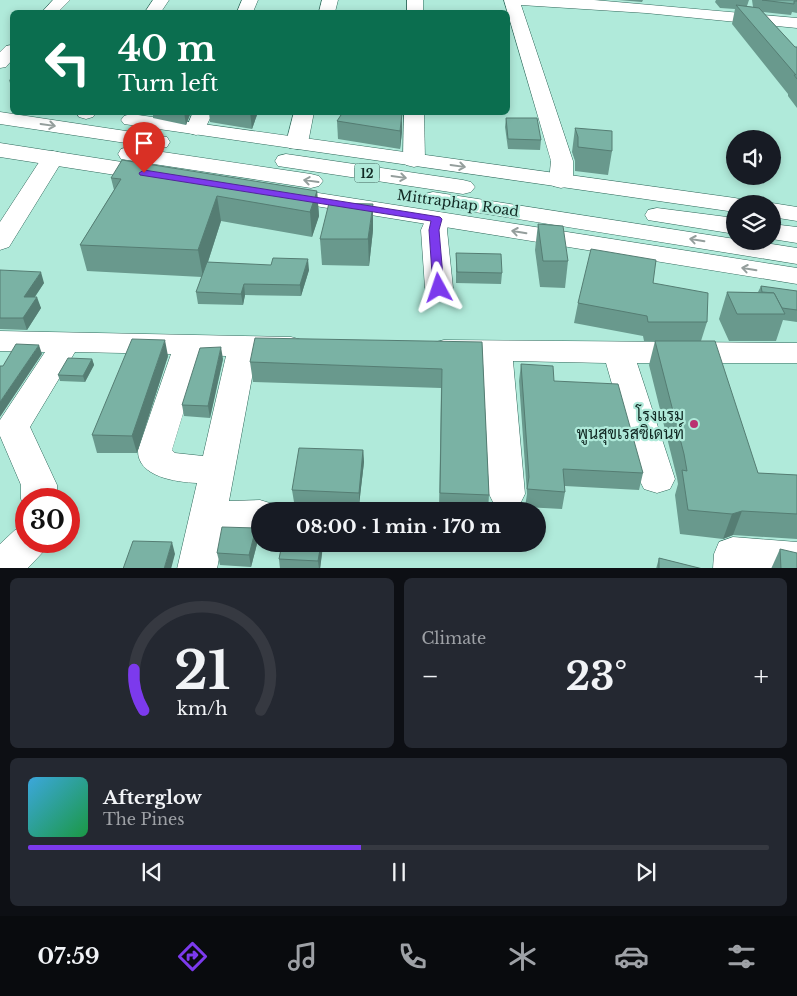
<!DOCTYPE html>
<html lang="en">
<head>
<meta charset="utf-8">
<style>
  body { margin:0; font-family:"Libre Baskerville",Sarabun,serif; background:#242831; color:#f1f3f6; height:100vh; display:flex; flex-direction:column; font-size:19px; white-space:nowrap }
  * { box-sizing:border-box; margin:0 }
  p { font-size:16px; color:#9ea1a6 }
  .icon { flex:none; width:28px; height:28px; fill:none; stroke:currentColor; stroke-width:2; stroke-linecap:round; stroke-linejoin:round }
  .map { position:relative; height:568px; overflow:hidden }
  .drawer { display:flex; flex-direction:column; gap:10px; padding:10px; background:#0d0f14; flex:1 }
  .drawer>* { flex:none }
  .top-card { position:absolute; left:10px; top:10px; width:500px; height:105px; border-radius:8px; box-shadow:0 2px 8px #0003; background:#0b6e4f; color:#fff; overflow:hidden }
  .fabs { position:absolute; left:726px; top:130px; display:grid; gap:10px }
  .fabs a { display:grid; place-items:center; width:55px; height:55px; border-radius:50%; background:#171b24; box-shadow:0 2px 8px #0003; font-size:25px }
  .speed { position:absolute; left:15px; top:488px; display:flex; gap:10px; font-size:25px; font-weight:700; text-align:center }
  .speed>* { display:grid; place-content:center; width:65px; height:65px; border-radius:50%; background:#171b24; box-shadow:0 2px 8px #0003; line-height:1 }
  .speed .limit { border:8px solid #d22; background:#fff; color:#111 }
  .pin { position:absolute; display:grid; place-items:center; width:42px; height:42px; color:#fff; margin:-51px -21px; border-radius:50% 50% 50% 0; rotate:-45deg; box-shadow:0 0 5px #0007 }
  .pin .icon { rotate:45deg }
  .me { position:absolute; width:55px; margin:-28px; rotate:355deg; stroke-linejoin:round; filter:drop-shadow(0 0 4px #0008) }
  .turn { display:flex; align-items:center; gap:18px; height:105px; padding:0 25px; font-size:22px }
  .turn .icon { width:65px; height:65px; stroke-width:2.5 }
  .turn b { display:block; font-size:35px; line-height:42px }
  .big { font-size:38px; font-weight:800; line-height:1.1 }
  .drawer .tile { flex:1; display:flex; flex-direction:column; justify-content:center; gap:8px; min-width:0; padding:0 18px; border-radius:8px; background:#242831 }
  .drawer .dial { align-items:center; gap:0 }
  .dial svg { height:130px; overflow:visible; fill:none; stroke:#363941; stroke-width:7; stroke-linecap:round; text-anchor:middle }
  .dial text { fill:#f1f3f6; stroke:none }
  .song { display:flex; align-items:center; gap:15px }
  .cover { width:60px; height:60px; border-radius:8px; background:linear-gradient(135deg,hsl(200 70% 55%),hsl(140 70% 35%)) }
  .played { height:5px; border-radius:2px; background:linear-gradient(90deg,#7c3aed 45%,#363941 45%) }
  .keys { display:flex; justify-content:space-around; direction:ltr }
  .heat { display:flex; justify-content:space-between; align-items:center; font-size:28px; direction:ltr }
  .drawer .tiles { flex:1; display:grid; gap:10px; grid-template-columns:1fr 1fr }
  .tile:last-child { grid-column:span 2 }
  .trip { position:absolute; left:251px; top:502px; width:295px; height:50px; border-radius:25px; background:#171b24; box-shadow:0 2px 8px #0003; font-weight:800; line-height:50px; text-align:center }
  .tab-bar { display:flex; height:80px; justify-content:space-around; align-items:center; background:#090b0e; color:#9ea1a6 }
  .tab-bar .icon { width:35px; height:35px }
  .tab-bar .selected { color:#7c3aed }
  .tab-bar b { font-size:22px; color:#f1f3f6 }
  .map>svg:first-child { display:block }
</style>
</head>
<body>
<div class="map">
<svg width="797" height="569" viewBox="0 0 797 569">
  <rect width="100%" height="100%" fill="#b0eada"/>
  <g fill="none" stroke-linecap="round" stroke-linejoin="round">
    <!-- minor casing -->
    <g stroke="#30685b" stroke-width="1">
      <g id="minor">
        <path d="M 53,0 L 70,0 L 58,12 L 42,12 Z"/>
        <path d="M 153,0 L 169,0 L 161,12 L 145,12 Z"/>
        <path d="M 242,0 L 258,0 L 253,12 L 237,12 Z"/>
        <path d="M 322,0 L 338,0 L 335,12 L 319,12 Z"/>
        <rect x="407" y="0" width="16" height="12"/>
        <path d="M 504,0 L 594,0 L 797,18 L 797,28 L 646,13 L 521,5 L 573,161 L 573,181 L 569,186 L 561,188 L 553,186 L 549,181 L 551,161 Z"/>
        <path d="M 12,45 L 12,60 L 6,67 L 0,68 L 0,52 L 6,46 Z"/>
        <path d="M 76,112 L 96,112 L 96,113 L 93,117 L 86,119 L 79,117 Z"/>
        <path d="M 193,112 L 213,112 L 203,133 L 196,135 L 189,133 L 186,129 Z"/>
        <path d="M 294,112 L 314,112 L 308,143 L 305,148 L 297,149 L 289,148 L 286,143 Z"/>
        <path d="M 404,112 L 424,112 L 425,160 L 422,165 L 414,167 L 406,165 L 403,160 Z"/>
        <path d="M 53,151 L 61,153 L 64,158 L 9,247 L 0,250 L 0,222 L 45,153 Z"/>
        <path d="M 437,212 L 446,214 L 449,219 L 447,230 L 453,288 L 449,294 L 439,296 L 429,294 L 425,288 L 421,230 L 428,214 Z"/>
        <path d="M 0,331 L 291,337 L 302,340 L 306,347 L 302,354 L 291,357 L 256,356 L 229,501 L 260,500 L 273,504 L 277,511 L 260,511 L 260,530 L 224,532 L 217,569 L 177,569 L 197,483 C 176,482 137,477 138,450 L 171,354 L 75,352 L 30,427 L 57,485 L 57,499 L 26,499 L 26,509 L 21,499 L 21,485 L 0,436 L 0,420 L 45,352 L 0,351 ZM 201,355 L 226,356 L 203,456 L 175,453 L 172,450 Z"/>
        <path d="M 444,340 L 797,343 L 797,363 L 637,363 L 675,479 L 670,489 L 657,493 L 644,489 L 639,479 L 606,363 L 513,361 L 525,494 L 520,504 L 507,509 L 494,504 L 489,494 L 482,361 L 444,360 L 433,357 L 429,350 L 433,343 Z"/>
        <path d="M 26,526 L 26,541 L 48,541 L 43,552 L 27,569 L 0,569 L 0,544 L 15,530 Z"/>
        <path d="M 733,537 L 797,542 L 797,569 L 713,569 L 714,554 L 719,542 Z"/>
      </g>
    </g>
    <!-- major casing -->
    <g stroke="#30685b" stroke-width="1">
      <g id="major">
        <path d="M 0,112 L 159,136 L 167,137 L 170,142 L 167,147 L 159,148 L 0,124 Z"/>
        <path d="M 131,114 L 735,198 L 744,200 L 746,204 L 735,204 L 735,212 L 124,124 L 121,120 L 124,116 Z"/>
        <path d="M 0,143 L 154,167 L 162,169 L 165,174 L 162,179 L 154,181 L 0,157 Z"/>
        <path d="M 129,147 L 311,174 L 319,176 L 323,181 L 319,186 L 311,188 L 121,159 L 118,154 L 121,149 Z"/>
        <path d="M 286,154 L 463,180 L 471,182 L 475,187 L 471,192 L 463,194 L 278,166 L 275,161 L 278,156 Z"/>
        <path d="M 280,187 L 797,268 L 797,284 L 272,199 L 268,194 L 272,189 Z"/>
        <path d="M 433,192 L 735,239 L 735,241 L 753,241 L 797,248 L 797,264 L 425,204 L 421,199 L 425,194 Z"/>
        <path d="M 772,203 L 797,207 L 797,221 L 772,217 L 772,204 L 768,204 Z"/>
        <path d="M 657,208 L 735,218 L 735,234 L 648,220 L 645,215 L 648,210 Z"/>
        <path d="M 772,224 L 797,227 L 797,243 L 772,239 Z"/>
      </g>
    </g>
    <!-- minor -->
    <use href="#minor" fill="#fff" fill-rule="evenodd"/>
    <!-- major -->
    <use href="#major" fill="#fff" fill-rule="evenodd"/>
  </g>
  <!-- wall -->
  <g fill="#69998d">
    <path d="M 618,0 L 643,0 L 642,2 Z"/>
    <path d="M 716,0 L 749,0 L 747,6 L 753,7 L 752,0 L 797,0 L 797,13 L 792,12 L 791,15 L 763,12 L 795,47 L 797,47 L 797,108 L 788,96 L 788,94 L 732,24 L 735,9 L 720,8 L 715,2 Z"/>
    <path d="M 12,78 L 12,90 L 12,89 L 9,80 Z"/>
    <path d="M 135,112 L 191,112 L 186,125 L 153,118 L 153,115 Z"/>
    <path d="M 209,112 L 258,112 L 252,129 L 210,122 Z"/>
    <path d="M 387,112 L 402,132 L 400,149 L 338,139 L 337,121 Z"/>
    <path d="M 506,118 L 541,140 L 540,150 L 508,149 L 505,127 Z"/>
    <path d="M 575,128 L 612,151 L 608,175 L 575,171 L 575,161 L 572,152 Z"/>
    <path d="M 111,178 L 317,191 L 319,216 L 312,237 L 221,221 L 208,262 L 309,270 L 301,296 L 245,295 L 243,305 L 198,304 L 196,292 L 202,277 L 87,271 L 80,245 L 114,190 Z"/>
    <path d="M 538,224 L 568,261 L 565,288 L 540,287 L 535,250 Z"/>
    <path d="M 373,230 L 369,266 L 322,265 L 320,239 Z"/>
    <path d="M 456,253 L 502,273 L 501,284 L 456,283 Z"/>
    <path d="M 0,270 L 44,283 L 35,297 L 41,308 L 27,330 L 0,329 Z"/>
    <path d="M 653,283 L 707,322 L 701,341 L 644,341 L 643,336 L 574,323 L 578,303 Z"/>
    <path d="M 761,286 L 797,291 L 797,322 L 783,320 L 776,341 L 729,341 L 719,319 L 727,292 L 758,292 Z"/>
    <path d="M 655,341 L 758,473 L 797,475 L 797,539 L 733,535 L 723,539 L 680,534 L 675,495 L 678,484 L 677,478 L 649,365 Z"/>
    <path d="M 482,342 L 489,495 L 488,511 L 439,511 L 441,388 L 253,382 L 250,362 Z"/>
    <path d="M 168,356 L 137,453 L 97,453 L 92,435 Z"/>
    <path d="M 92,359 L 94,365 L 85,382 L 60,381 L 58,375 Z"/>
    <path d="M 223,359 L 210,418 L 184,416 L 182,405 Z"/>
    <path d="M 521,364 L 554,381 L 643,473 L 639,490 L 565,486 L 565,492 L 562,509 L 525,507 L 527,494 L 519,381 Z"/>
    <path d="M 363,450 L 364,462 L 359,505 L 294,502 L 292,490 Z"/>
    <path d="M 256,528 L 258,540 L 251,567 L 220,565 L 217,553 Z"/>
    <path d="M 282,544 L 323,544 L 320,569 L 280,569 L 279,559 Z"/>
    <path d="M 780,549 L 797,569 L 771,569 Z"/>
    <path d="M 659,558 L 703,569 L 656,569 Z"/>
  </g>
  <!-- shaded-wall -->
  <g fill="#557d73">
    <path d="M 184,112 L 191,112 L 186,125 Z"/>
    <path d="M 250,112 L 258,112 L 252,129 Z"/>
    <path d="M 402,114 L 402,132 L 400,149 L 400,131 Z"/>
    <path d="M 317,191 L 319,216 L 312,237 L 310,212 Z"/>
    <path d="M 217,196 L 221,221 L 203,277 L 198,250 Z"/>
    <path d="M 373,204 L 373,230 L 369,266 L 368,239 Z"/>
    <path d="M 308,259 L 309,270 L 301,296 L 300,285 Z"/>
    <path d="M 41,272 L 44,283 L 27,308 L 24,297 Z"/>
    <path d="M 244,284 L 245,295 L 243,305 L 241,294 Z"/>
    <path d="M 37,297 L 41,308 L 27,330 L 23,318 Z"/>
    <path d="M 165,340 L 168,356 L 137,453 L 132,436 Z"/>
    <path d="M 39,345 L 42,354 L 0,417 L 0,402 Z"/>
    <path d="M 221,347 L 223,359 L 210,418 L 208,406 Z"/>
    <path d="M 92,359 L 94,365 L 85,382 L 83,376 Z"/>
    <path d="M 363,450 L 364,462 L 359,505 L 359,493 Z"/>
    <path d="M 742,511 L 733,535 L 723,539 L 732,514 Z"/>
    <path d="M 256,528 L 258,540 L 251,567 L 249,555 Z"/>
    <path d="M 172,542 L 175,554 L 171,569 L 164,569 Z"/>
    <path d="M 321,544 L 323,544 L 323,546 L 320,569 L 319,569 L 318,561 Z"/>
  </g>
  <!-- building -->
  <g fill="#7ab2a4" stroke="#557d73">
    <path d="M 762,0 L 797,0 L 797,1 L 794,1 L 794,4 Z"/>
    <path d="M 736,5 L 759,8 L 795,47 L 797,47 L 797,79 L 794,75 L 796,75 Z"/>
    <path d="M 343,112 L 387,112 L 402,114 L 400,131 L 337,121 Z"/>
    <path d="M 506,118 L 537,118 L 541,140 L 508,139 Z"/>
    <path d="M 575,128 L 612,131 L 612,151 L 578,147 L 578,137 Z"/>
    <path d="M 122,160 L 317,191 L 310,212 L 217,196 L 198,250 L 80,245 L 121,179 L 111,178 Z"/>
    <path d="M 329,203 L 373,204 L 368,239 L 320,239 Z"/>
    <path d="M 538,224 L 563,226 L 568,261 L 543,261 Z"/>
    <path d="M 591,249 L 656,260 L 653,283 L 708,293 L 707,322 L 648,322 L 647,316 L 578,303 Z"/>
    <path d="M 456,253 L 501,254 L 502,273 L 457,272 Z"/>
    <path d="M 273,258 L 308,259 L 300,285 L 244,284 L 241,294 L 196,292 L 207,262 L 271,265 Z"/>
    <path d="M 0,270 L 41,272 L 24,297 L 37,297 L 23,318 L 0,318 Z"/>
    <path d="M 761,286 L 797,291 L 797,310 L 782,308 L 774,293 L 762,292 Z"/>
    <path d="M 727,292 L 774,293 L 785,314 L 737,314 Z"/>
    <path d="M 255,338 L 482,342 L 489,495 L 440,493 L 442,369 L 250,362 Z"/>
    <path d="M 132,339 L 165,340 L 132,436 L 92,435 Z"/>
    <path d="M 655,341 L 715,341 L 758,473 L 797,475 L 797,514 L 742,511 L 732,514 L 688,510 L 682,470 L 687,471 L 684,454 Z"/>
    <path d="M 16,344 L 39,345 L 0,402 L 0,366 L 3,366 Z"/>
    <path d="M 221,347 L 208,406 L 182,405 L 200,348 Z"/>
    <path d="M 68,358 L 92,359 L 83,376 L 58,375 Z"/>
    <path d="M 521,364 L 553,366 L 554,381 L 618,384 L 643,473 L 563,469 L 565,492 L 527,489 L 529,477 Z"/>
    <path d="M 299,448 L 363,450 L 359,493 L 292,490 Z"/>
    <path d="M 222,527 L 256,528 L 249,555 L 217,553 Z"/>
    <path d="M 133,541 L 172,542 L 164,569 L 123,569 Z"/>
    <path d="M 282,544 L 321,544 L 318,561 L 279,559 Z"/>
    <path d="M 780,549 L 797,553 L 797,569 L 781,569 Z"/>
    <path d="M 659,558 L 703,569 L 659,569 Z"/>
  </g>
  <!-- one-way arrows -->
  <defs><path id="oneway-shaft" d="M-6 0H5M1.5-3L5.5 0L1.5 3" fill="none" stroke-width="1.6" stroke-linecap="round" stroke-linejoin="round" transform="scale(1.25)"/></defs>
  <g stroke="#949e9c">
    <use href="#oneway-shaft" transform="translate(48 125) rotate(8)"/>
    <use href="#oneway-shaft" transform="translate(458 166) rotate(8)"/>
    <use href="#oneway-shaft" transform="translate(399 177) rotate(8)"/>
    <use href="#oneway-shaft" transform="translate(311 181) rotate(-172)"/>
    <use href="#oneway-shaft" transform="translate(519 232) rotate(-171)"/>
    <use href="#oneway-shaft" transform="translate(697 240) rotate(-171)"/>
    <use href="#oneway-shaft" transform="translate(749 269) rotate(-171)"/>
  </g>
  <!-- route -->
  <path fill="#7c3aed" stroke="#51269a" d="M 144,170 L 440,217 L 442,219 L 439,230 L 444,288 L 439,292 L 433,288 L 429,230 L 431,221 L 140,175 L 139,173 Z"/>
  <!-- markers -->
  <circle fill="#ba3271" stroke="#b0eada" stroke-width="2" cx="694" cy="424" r="5"/>
  <g text-anchor="middle" dominant-baseline="central" stroke-width="4.5" stroke-linejoin="round" paint-order="stroke">
    <!-- shield labels -->
    <rect fill="#b0eada" stroke="#41625a" stroke-width="1" x="354.5" y="163.5" width="25" height="19" rx="4"/>
    <g font-size="12" font-weight="bold" fill="#112823">
      <text x="367" y="173">12</text>
    </g>
    <!-- street labels -->
    <g font-size="14" fill="#112823" stroke="#b0eada">
      <text transform="translate(458 203) rotate(8)">Mittraphap Road</text>
    </g>
    <!-- near-poi labels -->
    <g font-size="16" fill="#112823" stroke="#b0eada" text-anchor="end">
      <text x="684" y="415">โรงแรม<tspan x="684" dy="18">พูนสุขเรสซิเดนท์</tspan></text>
    </g>
  </g>
</svg>
<div class="fabs">
<a><svg class="icon" aria-label="sound" viewBox="0 0 24 24"><path d="M4 9h4l5-4v14l-5-4H4zM17 9q2 3 0 6"/></svg></a>
<a><svg class="icon" aria-label="layers" viewBox="0 0 24 24"><path d="M12 4l9 5-9 5-9-5zM3 14l9 5 9-5"/></svg></a>
</div>
<div class="speed"><div class="limit">30</div></div>
<div class="pin" style="left:144px;top:173px;background:#d93025"><svg class="icon" aria-label="arrive" viewBox="0 0 24 24"><path d="M6 21V4h12l-3 4 3 4H6"/></svg></div>
<svg class="me" style="left:439px;top:288px" viewBox="-20 -20 40 40"><path d="M0-17L14 15 0 8-14 15z" fill="#7c3aed" stroke="#fff" stroke-width="4"/></svg>
<div class="trip">08:00 · 1 min · 170 m</div>
<div class="top-card">
<div class="turn"><svg class="icon" aria-label="left" viewBox="0 0 24 24"><path d="M17 20v-9H6M10 6l-5 5 5 5"/></svg><div><b>40 m</b>Turn left</div></div>
</div>
</div>
<section class="drawer">
<div class="tiles">
<div class="tile dial"><svg viewBox="0 0 100 80">
<path d="M14 69A42 42 0 1 1 86 69"/>
<path d="M14 69A42 42 0 0 1 8 44" stroke="#7c3aed"/>
<text x="50" y="56" font-size="32" font-weight="700">21</text>
<text x="50" y="72" font-size="11">km/h</text>
</svg></div>
<div class="tile"><p>Climate</p>
<div class="heat"><a>−</a><b class="big">23°</b><a>+</a></div>
</div>
<div class="tile">
<div class="song"><i class="cover"></i><div><b>Afterglow</b><p>The Pines</p></div></div>
<div class="played"></div>
<div class="keys"><svg class="icon" aria-label="previous" viewBox="0 0 24 24"><path d="M18 5L8 12l10 7zM5 5v14"/></svg><svg class="icon" aria-label="pause" viewBox="0 0 24 24"><path d="M8 5v14M16 5v14"/></svg><svg class="icon" aria-label="next" viewBox="0 0 24 24"><path d="M6 5l10 7-10 7zM19 5v14"/></svg></div>
</div>
</div>
</section>
<nav class="tab-bar">
<b>07:59</b>
<svg class="icon selected" aria-label="directions" viewBox="0 0 24 24"><path d="M12 3l9 9-9 9-9-9zM9 14v-3h6M13 9l2 2-2 2"/></svg>
<svg class="icon" aria-label="music" viewBox="0 0 24 24"><path d="M9 18V5l10-2v13"/><circle cx="6" cy="18" r="3"/><circle cx="16" cy="16" r="3"/></svg>
<svg class="icon" aria-label="phone" viewBox="0 0 24 24"><path d="M5 4h4l2 5-3 2q2 4 5 5l2-3 5 2v4C11 20 4 13 5 4z"/></svg>
<svg class="icon" aria-label="climate" viewBox="0 0 24 24"><path d="M12 3v18M4 7l16 10M4 17L20 7"/></svg>
<svg class="icon" aria-label="car" viewBox="0 0 24 24"><path d="M5 17H2v-5l4-1 3-4h7l3 4 3 1v5h-3M9 17h6M6 11h13"/><circle cx="7" cy="17" r="2"/><circle cx="17" cy="17" r="2"/></svg>
<svg class="icon" aria-label="filters" viewBox="0 0 24 24"><path d="M4 7h16M4 17h16"/><circle cx="9" cy="7" r="2"/><circle cx="15" cy="17" r="2"/></svg>
</nav>
</body>
</html>
